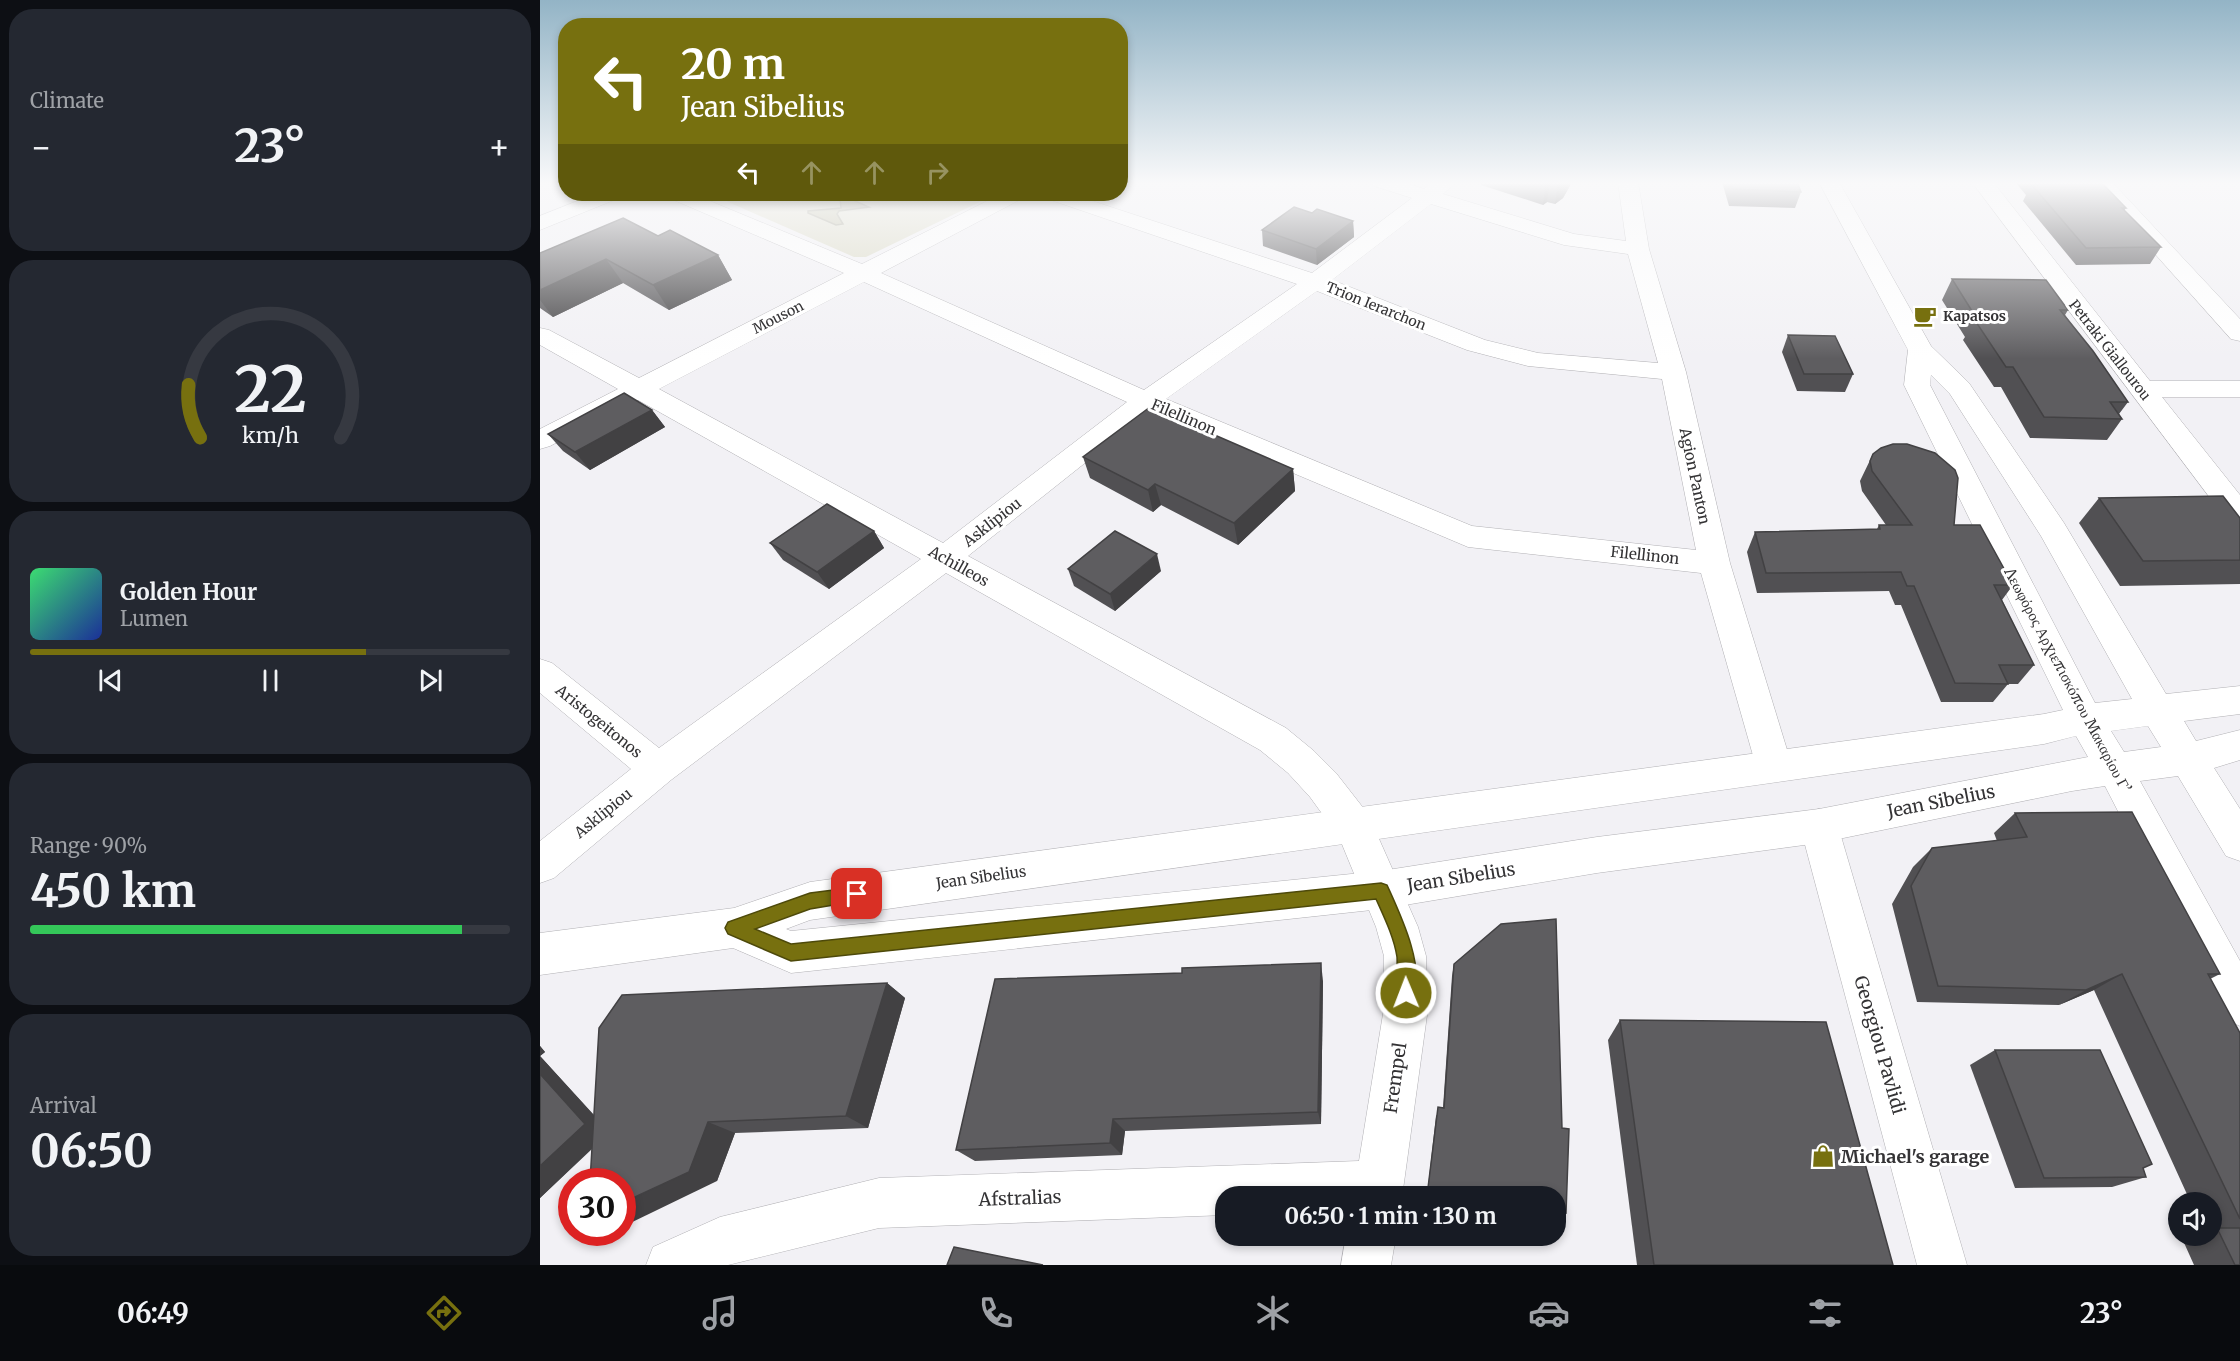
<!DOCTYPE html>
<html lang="en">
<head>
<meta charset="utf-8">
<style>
  body { margin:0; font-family:Merriweather,serif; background:#242831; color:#f1f3f6; height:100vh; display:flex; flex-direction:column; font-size:22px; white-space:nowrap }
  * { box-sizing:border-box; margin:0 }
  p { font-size:20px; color:#9ea1a6 }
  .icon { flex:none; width:33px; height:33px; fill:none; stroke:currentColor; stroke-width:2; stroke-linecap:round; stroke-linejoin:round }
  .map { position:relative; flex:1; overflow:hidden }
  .side { display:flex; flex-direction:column; gap:9px; padding:9px; background:#0d0f14; width:540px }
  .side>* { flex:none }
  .guide { position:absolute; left:18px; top:18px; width:570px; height:183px; border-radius:24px; box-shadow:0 3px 9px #0003; background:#77700f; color:#fff; overflow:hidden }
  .buttons { position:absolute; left:1628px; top:1192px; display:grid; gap:12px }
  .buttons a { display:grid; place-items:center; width:54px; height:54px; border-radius:50%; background:#171b24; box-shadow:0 3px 9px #0003; font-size:30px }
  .speed { position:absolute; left:18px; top:1168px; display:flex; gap:12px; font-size:30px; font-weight:700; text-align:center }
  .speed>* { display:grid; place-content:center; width:78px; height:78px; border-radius:50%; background:#171b24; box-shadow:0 3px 9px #0003; line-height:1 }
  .speed .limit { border:9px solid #d22; background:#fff; color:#111 }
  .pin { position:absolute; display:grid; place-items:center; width:51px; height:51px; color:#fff; margin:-26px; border-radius:12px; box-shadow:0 3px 9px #0006 }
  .me { position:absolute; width:66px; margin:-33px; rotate:359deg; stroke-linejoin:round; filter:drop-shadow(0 0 4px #0008) }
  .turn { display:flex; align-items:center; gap:21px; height:126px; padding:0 24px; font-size:27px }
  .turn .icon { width:78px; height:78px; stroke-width:2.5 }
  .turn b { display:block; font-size:42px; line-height:51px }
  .lanes { display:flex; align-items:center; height:57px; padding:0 24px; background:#0003; justify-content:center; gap:30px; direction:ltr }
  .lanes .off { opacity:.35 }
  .big { font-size:45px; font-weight:700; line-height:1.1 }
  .side .tile { flex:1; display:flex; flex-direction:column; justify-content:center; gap:9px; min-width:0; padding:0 21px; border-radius:24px; background:#242831 }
  .side .dial { align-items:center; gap:0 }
  .dial svg { height:156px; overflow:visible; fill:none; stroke:#363941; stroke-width:7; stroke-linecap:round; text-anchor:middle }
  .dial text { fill:#f1f3f6; stroke:none }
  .song { display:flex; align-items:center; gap:18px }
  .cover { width:72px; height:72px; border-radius:9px; background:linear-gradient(135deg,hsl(140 70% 55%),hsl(230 70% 35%)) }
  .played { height:6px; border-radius:3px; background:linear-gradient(90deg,#77700f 70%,#363941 70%) }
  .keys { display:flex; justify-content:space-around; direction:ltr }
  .heat { display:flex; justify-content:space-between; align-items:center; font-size:33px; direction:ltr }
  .charge { height:9px; border-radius:4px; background:linear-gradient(90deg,#34c759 90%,#363941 0) }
  .trip { position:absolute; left:675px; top:1186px; width:351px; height:60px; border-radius:24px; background:#171b24; box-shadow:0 3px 9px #0003; font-weight:700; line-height:60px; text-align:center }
  .tab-bar { display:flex; height:96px; justify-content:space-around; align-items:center; background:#090b0e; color:#9ea1a6 }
  .tab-bar .icon { width:42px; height:42px }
  .tab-bar .current { color:#77700f }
  .tab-bar b { font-size:27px; color:#f1f3f6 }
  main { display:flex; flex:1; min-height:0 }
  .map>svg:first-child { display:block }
</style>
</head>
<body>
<main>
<section class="side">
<div class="tile"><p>Climate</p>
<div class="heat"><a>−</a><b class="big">23°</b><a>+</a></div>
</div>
<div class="tile dial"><svg viewBox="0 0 100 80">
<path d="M14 69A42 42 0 1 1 86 69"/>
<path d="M14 69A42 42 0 0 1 8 42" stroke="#77700f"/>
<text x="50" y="56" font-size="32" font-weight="700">22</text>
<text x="50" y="72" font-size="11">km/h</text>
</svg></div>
<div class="tile">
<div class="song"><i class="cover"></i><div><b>Golden Hour</b><p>Lumen</p></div></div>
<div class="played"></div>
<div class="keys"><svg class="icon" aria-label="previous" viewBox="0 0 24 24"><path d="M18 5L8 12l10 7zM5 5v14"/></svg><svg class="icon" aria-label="pause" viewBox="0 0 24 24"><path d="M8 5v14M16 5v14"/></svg><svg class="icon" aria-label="next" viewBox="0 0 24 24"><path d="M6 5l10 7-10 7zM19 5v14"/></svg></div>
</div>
<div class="tile"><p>Range · 90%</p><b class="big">450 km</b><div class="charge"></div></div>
<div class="tile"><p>Arrival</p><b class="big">06:50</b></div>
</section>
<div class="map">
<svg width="1700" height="1265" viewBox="0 0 1700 1265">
  <rect width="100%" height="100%" fill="#f2f1f5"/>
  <!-- green -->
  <path fill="#d7d6c0" d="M 170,194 L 456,194 L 326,257 L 314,257 Z"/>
  <!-- water -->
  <path fill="#b5b394" stroke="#8e8d78" stroke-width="1.5" d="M 300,197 L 306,197 L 329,207 L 299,211 L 297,214 L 303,224 L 296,225 L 268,213 L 268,211 L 301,208 Z"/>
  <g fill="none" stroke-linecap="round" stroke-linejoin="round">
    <!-- street casing -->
    <g stroke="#b1b0b4" stroke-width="1">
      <g id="street">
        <path d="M 831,182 L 863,182 L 884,189 L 893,182 L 916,182 L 903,194 L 1034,234 L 1086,241 L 1078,182 L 1098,182 L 1109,249 L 1146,372 L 1190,563 L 1252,766 L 1247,777 L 1234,782 L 1221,777 L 1216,766 L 1161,573 L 928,547 L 609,412 L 428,556 L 746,728 L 774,751 L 796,773 L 828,814 L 878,927 L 886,956 L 888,1008 L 862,1197 L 686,1197 L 686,1215 L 339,1228 L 188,1265 L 106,1265 L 113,1247 L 180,1217 L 339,1178 L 819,1161 L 844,1008 L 844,956 L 836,927 L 799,837 L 770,797 L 748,773 L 720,750 L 406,573 L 131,780 L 14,878 L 0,883 L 0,841 L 91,769 L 0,693 L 0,659 L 12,663 L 119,748 L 381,559 L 98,400 L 10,446 L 0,449 L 0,429 L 78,389 L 0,345 L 0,328 L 9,330 L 99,378 L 304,273 L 129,198 L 126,194 L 153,194 L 322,264 L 461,194 L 486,194 L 483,198 L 341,273 L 604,390 L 757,284 L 505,198 L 502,194 L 531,194 L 772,273 L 872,198 L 834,186 ZM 891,204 L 1024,245 L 1088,254 L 1118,363 L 998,353 L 945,340 L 792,280 ZM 324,282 L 587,402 L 403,543 L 119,389 ZM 777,291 L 927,350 L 988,366 L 1122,379 L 1156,550 L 932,526 L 626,399 Z"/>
        <path d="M 1432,182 L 1453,182 L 1610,381 L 1700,381 L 1700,397 L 1622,397 L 1700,495 L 1700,526 L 1689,523 Z"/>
        <path d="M 1551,182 L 1572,182 L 1700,319 L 1700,341 L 1691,339 Z"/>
        <path d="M 55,194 L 82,194 L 79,198 L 0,230 L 0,216 Z"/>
        <path d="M 1279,809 L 1293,814 L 1298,826 L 1427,1265 L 1377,1265 L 1260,826 L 1265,814 Z"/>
        <path d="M 806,1236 L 856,1236 L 851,1265 L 801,1265 Z"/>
      </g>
    </g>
    <!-- secondary casing -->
    <g stroke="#b1b0b4" stroke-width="1">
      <path id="secondary" d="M 1279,182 L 1299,182 L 1391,346 L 1429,383 L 1524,523 L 1626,694 L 1700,686 L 1700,714 L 1644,721 L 1656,741 L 1700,730 L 1700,760 L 1674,768 L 1700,809 L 1700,861 L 1686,856 L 1638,776 L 1600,781 L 1700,961 L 1700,1026 L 1685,1019 L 1565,786 L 1532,791 L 1279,843 L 1057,873 L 841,909 L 251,973 L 193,948 L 0,975 L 0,933 L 194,908 L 270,882 L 1504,714 L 1523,710 L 1364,385 L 1368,350 ZM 1391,375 L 1410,394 L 1501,536 L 1592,699 L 1555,703 L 1390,385 ZM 1608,726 L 1621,747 L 1584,752 L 1571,731 ZM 1536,736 L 1548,757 L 1279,809 L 1057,837 L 841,871 L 251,931 L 246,929 L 270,920 L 1504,744 Z"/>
    </g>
    <!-- street -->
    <use href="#street" fill="#fff" fill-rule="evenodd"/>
    <!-- secondary -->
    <use href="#secondary" fill="#fff" fill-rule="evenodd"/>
  </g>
  <!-- wall -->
  <g fill="#515053">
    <path d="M 941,182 L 1032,182 L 1023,198 L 1015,204 L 1007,202 L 1003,205 L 941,185 Z"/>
    <path d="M 1182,182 L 1257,182 L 1261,192 L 1255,208 L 1189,206 Z"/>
    <path d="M 1475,182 L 1561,182 L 1586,208 L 1584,211 L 1621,247 L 1610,264 L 1536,265 L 1483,201 L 1486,195 Z"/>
    <path d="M 813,221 L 814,237 L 777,265 L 723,246 L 722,230 Z"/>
    <path d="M 118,236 L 178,255 L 192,280 L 129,310 L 83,283 L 13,317 L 0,308 L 0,253 Z"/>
    <path d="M 1412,279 L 1528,310 L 1525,315 L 1588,402 L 1579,414 L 1582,419 L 1567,440 L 1490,438 L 1461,387 L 1454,387 L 1423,340 L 1425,337 L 1402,300 Z"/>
    <path d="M 1248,335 L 1313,374 L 1305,392 L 1257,391 L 1242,352 Z"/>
    <path d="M 112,410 L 125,427 L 50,470 L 23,451 L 8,434 Z"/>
    <path d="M 1333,454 L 1414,525 L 1473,585 L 1462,600 L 1494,665 L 1478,684 L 1468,684 L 1453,702 L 1401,702 L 1361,605 L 1355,605 L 1349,591 L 1217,593 L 1207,552 L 1215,532 L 1337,529 L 1339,525 L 1346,525 L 1322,491 L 1320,481 Z"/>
    <path d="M 543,457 L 753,469 L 755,491 L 698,545 L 621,505 L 613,512 L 550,478 Z"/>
    <path d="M 1559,498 L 1700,518 L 1700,584 L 1580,586 L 1539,523 Z"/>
    <path d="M 334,531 L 344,548 L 289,589 L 243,560 L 230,543 Z"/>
    <path d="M 528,569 L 621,571 L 575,611 L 534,586 Z"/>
    <path d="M 1475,813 L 1680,974 L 1670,979 L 1700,1033 L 1700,1265 L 1654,1265 L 1641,1236 L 1671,1236 L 1671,1203 L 1651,1203 L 1554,990 L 1519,1005 L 1377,1002 L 1352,904 L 1373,867 L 1392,848 L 1457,841 L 1454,833 Z"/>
    <path d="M 914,964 L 1022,1128 L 1026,1213 L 1021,1219 L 1016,1218 L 1016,1197 L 898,1197 L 887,1195 L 896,1116 L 903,1108 L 912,976 Z"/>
    <path d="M 783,981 L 781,1124 L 585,1131 L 582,1155 L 435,1161 L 416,1150 Z"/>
    <path d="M 347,983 L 365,998 L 328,1128 L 195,1133 L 177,1181 L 52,1149 L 0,1198 L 0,1046 L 5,1052 L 0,1056 L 54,1115 Z"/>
    <path d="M 1080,1020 L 1353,1265 L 1097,1265 L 1068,1040 Z"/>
    <path d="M 1455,1050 L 1603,1168 L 1606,1177 L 1572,1187 L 1475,1188 L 1430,1065 Z"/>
  </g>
  <!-- shaded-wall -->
  <g fill="#424143">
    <path d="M 1006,182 L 1010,182 L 1007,202 L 1003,205 Z"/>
    <path d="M 1018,182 L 1032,182 L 1023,198 L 1015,204 Z"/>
    <path d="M 813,221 L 814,237 L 777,265 L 776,249 Z"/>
    <path d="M 178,255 L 192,280 L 129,310 L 113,285 Z"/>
    <path d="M 66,259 L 83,283 L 13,317 L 0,300 L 0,290 Z"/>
    <path d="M 112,410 L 125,427 L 50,470 L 35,452 Z"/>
    <path d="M 753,469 L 755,491 L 698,545 L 694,523 Z"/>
    <path d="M 615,484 L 621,505 L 613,512 L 608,490 Z"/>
    <path d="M 334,531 L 344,548 L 289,589 L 277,572 Z"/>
    <path d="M 617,554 L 621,571 L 575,611 L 570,594 Z"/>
    <path d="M 781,963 L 783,981 L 781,1124 L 778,1112 Z"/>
    <path d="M 1582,974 L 1554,990 L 1519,1005 L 1546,990 Z"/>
    <path d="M 347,983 L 365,998 L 328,1128 L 306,1116 Z"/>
    <path d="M 0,1046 L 5,1052 L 0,1056 L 69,1132 L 0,1198 Z"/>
    <path d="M 573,1119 L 585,1131 L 582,1155 L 570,1143 Z"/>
    <path d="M 168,1122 L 195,1133 L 177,1181 L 82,1227 L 82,1203 Z"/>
  </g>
  <!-- building -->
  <g fill="#5e5d60" stroke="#424143" stroke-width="1.5">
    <path d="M 1191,182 L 1257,182 L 1261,192 L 1193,189 Z"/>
    <path d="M 1498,182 L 1561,182 L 1586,208 L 1582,208 L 1621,247 L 1546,248 L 1492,185 L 1500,185 Z"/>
    <path d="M 754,207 L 772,213 L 777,209 L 813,221 L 776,249 L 722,230 Z"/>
    <path d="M 83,218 L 118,236 L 130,230 L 178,255 L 113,285 L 66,259 L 0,290 L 0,253 Z"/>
    <path d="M 1412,279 L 1506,280 L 1528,310 L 1520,310 L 1553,351 L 1588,402 L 1570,402 L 1582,419 L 1504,417 L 1473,367 L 1466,367 L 1434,319 L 1437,319 Z"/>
    <path d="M 1248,335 L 1295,336 L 1313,374 L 1264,374 Z"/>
    <path d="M 84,393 L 112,410 L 35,452 L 8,434 Z"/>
    <path d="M 610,407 L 753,469 L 694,523 L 615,484 L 608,490 L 543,457 Z"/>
    <path d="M 1353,444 L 1367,444 L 1395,453 L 1415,470 L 1418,478 L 1414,525 L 1440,525 L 1473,585 L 1454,585 L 1494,665 L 1459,665 L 1468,684 L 1415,683 L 1374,586 L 1367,586 L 1361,572 L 1226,573 L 1215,532 L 1340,529 L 1339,525 L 1372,525 L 1332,471 L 1330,461 L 1333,454 L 1341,448 Z"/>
    <path d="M 1683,496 L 1700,518 L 1700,560 L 1603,561 L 1559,498 Z"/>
    <path d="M 287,504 L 334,531 L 277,572 L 230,543 Z"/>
    <path d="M 575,531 L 617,554 L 570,594 L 528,569 Z"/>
    <path d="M 1592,812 L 1680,974 L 1668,974 L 1700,1033 L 1700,1219 L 1582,974 L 1546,990 L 1398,986 L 1371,886 L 1392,848 L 1487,837 L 1475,813 Z"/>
    <path d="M 1016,919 L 1022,1128 L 1029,1129 L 1026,1213 L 1016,1211 L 1016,1197 L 937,1197 L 888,1188 L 898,1107 L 904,1108 L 914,964 L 961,924 Z"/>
    <path d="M 781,963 L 778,1112 L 573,1119 L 570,1143 L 416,1150 L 455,979 L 642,973 L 642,968 Z"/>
    <path d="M 347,983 L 306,1116 L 168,1122 L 149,1172 L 82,1203 L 82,1182 L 50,1182 L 59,1028 L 82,995 Z"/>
    <path d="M 1080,1020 L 1286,1022 L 1353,1265 L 1114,1265 Z"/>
    <path d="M 1455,1050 L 1560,1050 L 1612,1164 L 1603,1168 L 1606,1177 L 1504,1178 Z"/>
    <path d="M 0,1074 L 45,1124 L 0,1166 Z"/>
    <path d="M 1677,1228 L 1700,1228 L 1700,1265 L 1695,1265 Z"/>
    <path d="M 414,1247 L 503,1265 L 407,1265 Z"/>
  </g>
  <!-- sky -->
  <linearGradient id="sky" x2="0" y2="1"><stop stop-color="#93b4c6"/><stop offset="0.51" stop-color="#f9f9fa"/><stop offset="1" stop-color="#f9f9fa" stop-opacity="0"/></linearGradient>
  <rect width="1700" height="359" fill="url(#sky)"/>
  <!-- route -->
  <path fill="#77700f" stroke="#4d490a" stroke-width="1.5" d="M 841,883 L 847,885 C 860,914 886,967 873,999 L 866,1001 L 860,999 C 854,986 858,971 857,957 C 854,937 844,917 836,899 L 251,961 L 188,934 L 185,928 L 188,922 L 270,893 L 317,887 L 323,889 L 326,894 L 323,900 L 270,909 L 215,929 L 251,944 Z"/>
  <!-- icons -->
  <defs>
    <g id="cafe-bare" transform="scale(1.8)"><path d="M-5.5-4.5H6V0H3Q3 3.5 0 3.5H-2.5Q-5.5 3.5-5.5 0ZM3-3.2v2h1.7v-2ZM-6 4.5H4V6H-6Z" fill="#77700f" stroke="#fff" stroke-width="2.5" paint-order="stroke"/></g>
    <g id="shop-bare" transform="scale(1.8)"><path d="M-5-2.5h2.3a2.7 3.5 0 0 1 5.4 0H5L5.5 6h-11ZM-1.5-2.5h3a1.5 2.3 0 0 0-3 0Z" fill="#77700f" stroke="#fff" stroke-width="2.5" paint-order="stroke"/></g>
  </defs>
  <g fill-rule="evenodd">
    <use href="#cafe-bare" x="1385" y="316"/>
    <use href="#shop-bare" x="1283" y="1156"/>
  </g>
  <g text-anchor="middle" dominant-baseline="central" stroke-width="6" stroke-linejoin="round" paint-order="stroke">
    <!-- far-street labels -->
    <g font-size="14" fill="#343335" stroke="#fff">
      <text transform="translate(836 306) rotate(22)">Trion Ierarchon</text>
      <text transform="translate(238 317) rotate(-27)">Mouson</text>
      <text transform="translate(1570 350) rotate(52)">Petraki Giallourou</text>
    </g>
    <!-- far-poi labels -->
    <g font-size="14" font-weight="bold" fill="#343335" stroke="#fff" text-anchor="start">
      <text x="1403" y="316">Kapatsos</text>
    </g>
    <!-- street labels -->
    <g font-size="15" fill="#343335" stroke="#fff">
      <text transform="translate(644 417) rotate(23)">Filellinon</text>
      <text transform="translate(1155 476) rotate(78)">Agion Panton</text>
      <text transform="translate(452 522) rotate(-38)">Asklipiou</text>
      <text transform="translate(1105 555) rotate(6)">Filellinon</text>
      <text transform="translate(419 566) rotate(29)">Achilleos</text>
      <text transform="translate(1528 680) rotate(62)">Λεωφόρος Αρχιεπισκόπου Μακαρίου Γ’</text>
      <text transform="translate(59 721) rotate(39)">Aristogeitonos</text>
      <text transform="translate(63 813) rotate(-39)">Asklipiou</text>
      <text transform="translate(441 877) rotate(-8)">Jean Sibelius</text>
    </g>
    <!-- near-street labels -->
    <g font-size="18" fill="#343335" stroke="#fff">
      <text transform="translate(1401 801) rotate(-11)">Jean Sibelius</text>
      <text transform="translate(921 877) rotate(-9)">Jean Sibelius</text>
      <text transform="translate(1340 1045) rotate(74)">Georgiou Pavlidi</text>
      <text transform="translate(855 1078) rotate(-82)">Frempel</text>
      <text transform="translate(480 1198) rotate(-2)">Afstralias</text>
    </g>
    <!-- near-poi labels -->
    <g font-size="18" font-weight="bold" fill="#343335" stroke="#fff" text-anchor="start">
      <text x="1301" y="1156">Michael's garage</text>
    </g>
  </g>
</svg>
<div class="buttons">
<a><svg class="icon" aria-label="sound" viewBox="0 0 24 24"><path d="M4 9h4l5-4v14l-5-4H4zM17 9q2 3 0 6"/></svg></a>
</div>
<div class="speed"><div class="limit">30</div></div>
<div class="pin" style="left:317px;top:894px;background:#d93025"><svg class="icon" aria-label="arrive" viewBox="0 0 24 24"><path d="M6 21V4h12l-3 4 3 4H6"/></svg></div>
<svg class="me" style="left:866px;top:993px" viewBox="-20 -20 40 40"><circle r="17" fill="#77700f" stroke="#fff" stroke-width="3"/><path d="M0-11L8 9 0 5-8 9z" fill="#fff"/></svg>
<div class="trip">06:50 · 1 min · 130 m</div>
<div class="guide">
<div class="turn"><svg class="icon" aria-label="left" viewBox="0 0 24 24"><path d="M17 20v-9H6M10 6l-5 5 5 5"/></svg><div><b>20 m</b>Jean Sibelius</div></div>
<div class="lanes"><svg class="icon" aria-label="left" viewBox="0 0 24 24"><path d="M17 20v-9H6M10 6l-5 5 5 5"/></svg><svg class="icon off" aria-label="ahead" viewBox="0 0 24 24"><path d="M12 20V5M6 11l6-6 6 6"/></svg><svg class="icon off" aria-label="ahead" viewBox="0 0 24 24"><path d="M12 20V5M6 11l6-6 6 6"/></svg><svg class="icon off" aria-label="right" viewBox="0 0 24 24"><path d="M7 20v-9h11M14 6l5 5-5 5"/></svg></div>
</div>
</div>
</main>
<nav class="tab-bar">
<b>06:49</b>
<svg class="icon current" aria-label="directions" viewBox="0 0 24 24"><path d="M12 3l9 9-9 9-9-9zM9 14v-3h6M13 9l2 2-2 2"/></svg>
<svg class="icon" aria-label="music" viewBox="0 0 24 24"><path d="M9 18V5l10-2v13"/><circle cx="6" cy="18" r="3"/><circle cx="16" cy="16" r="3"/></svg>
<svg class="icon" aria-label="phone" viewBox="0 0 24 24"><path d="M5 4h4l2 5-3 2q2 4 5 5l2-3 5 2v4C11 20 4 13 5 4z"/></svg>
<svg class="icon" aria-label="climate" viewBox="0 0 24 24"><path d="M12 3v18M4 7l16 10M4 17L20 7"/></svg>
<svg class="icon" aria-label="car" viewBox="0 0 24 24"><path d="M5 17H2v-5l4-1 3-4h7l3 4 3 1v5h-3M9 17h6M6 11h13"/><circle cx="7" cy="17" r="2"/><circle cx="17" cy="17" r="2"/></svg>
<svg class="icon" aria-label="filters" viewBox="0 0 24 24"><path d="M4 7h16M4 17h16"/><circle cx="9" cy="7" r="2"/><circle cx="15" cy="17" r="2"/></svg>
<b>23°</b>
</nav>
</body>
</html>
